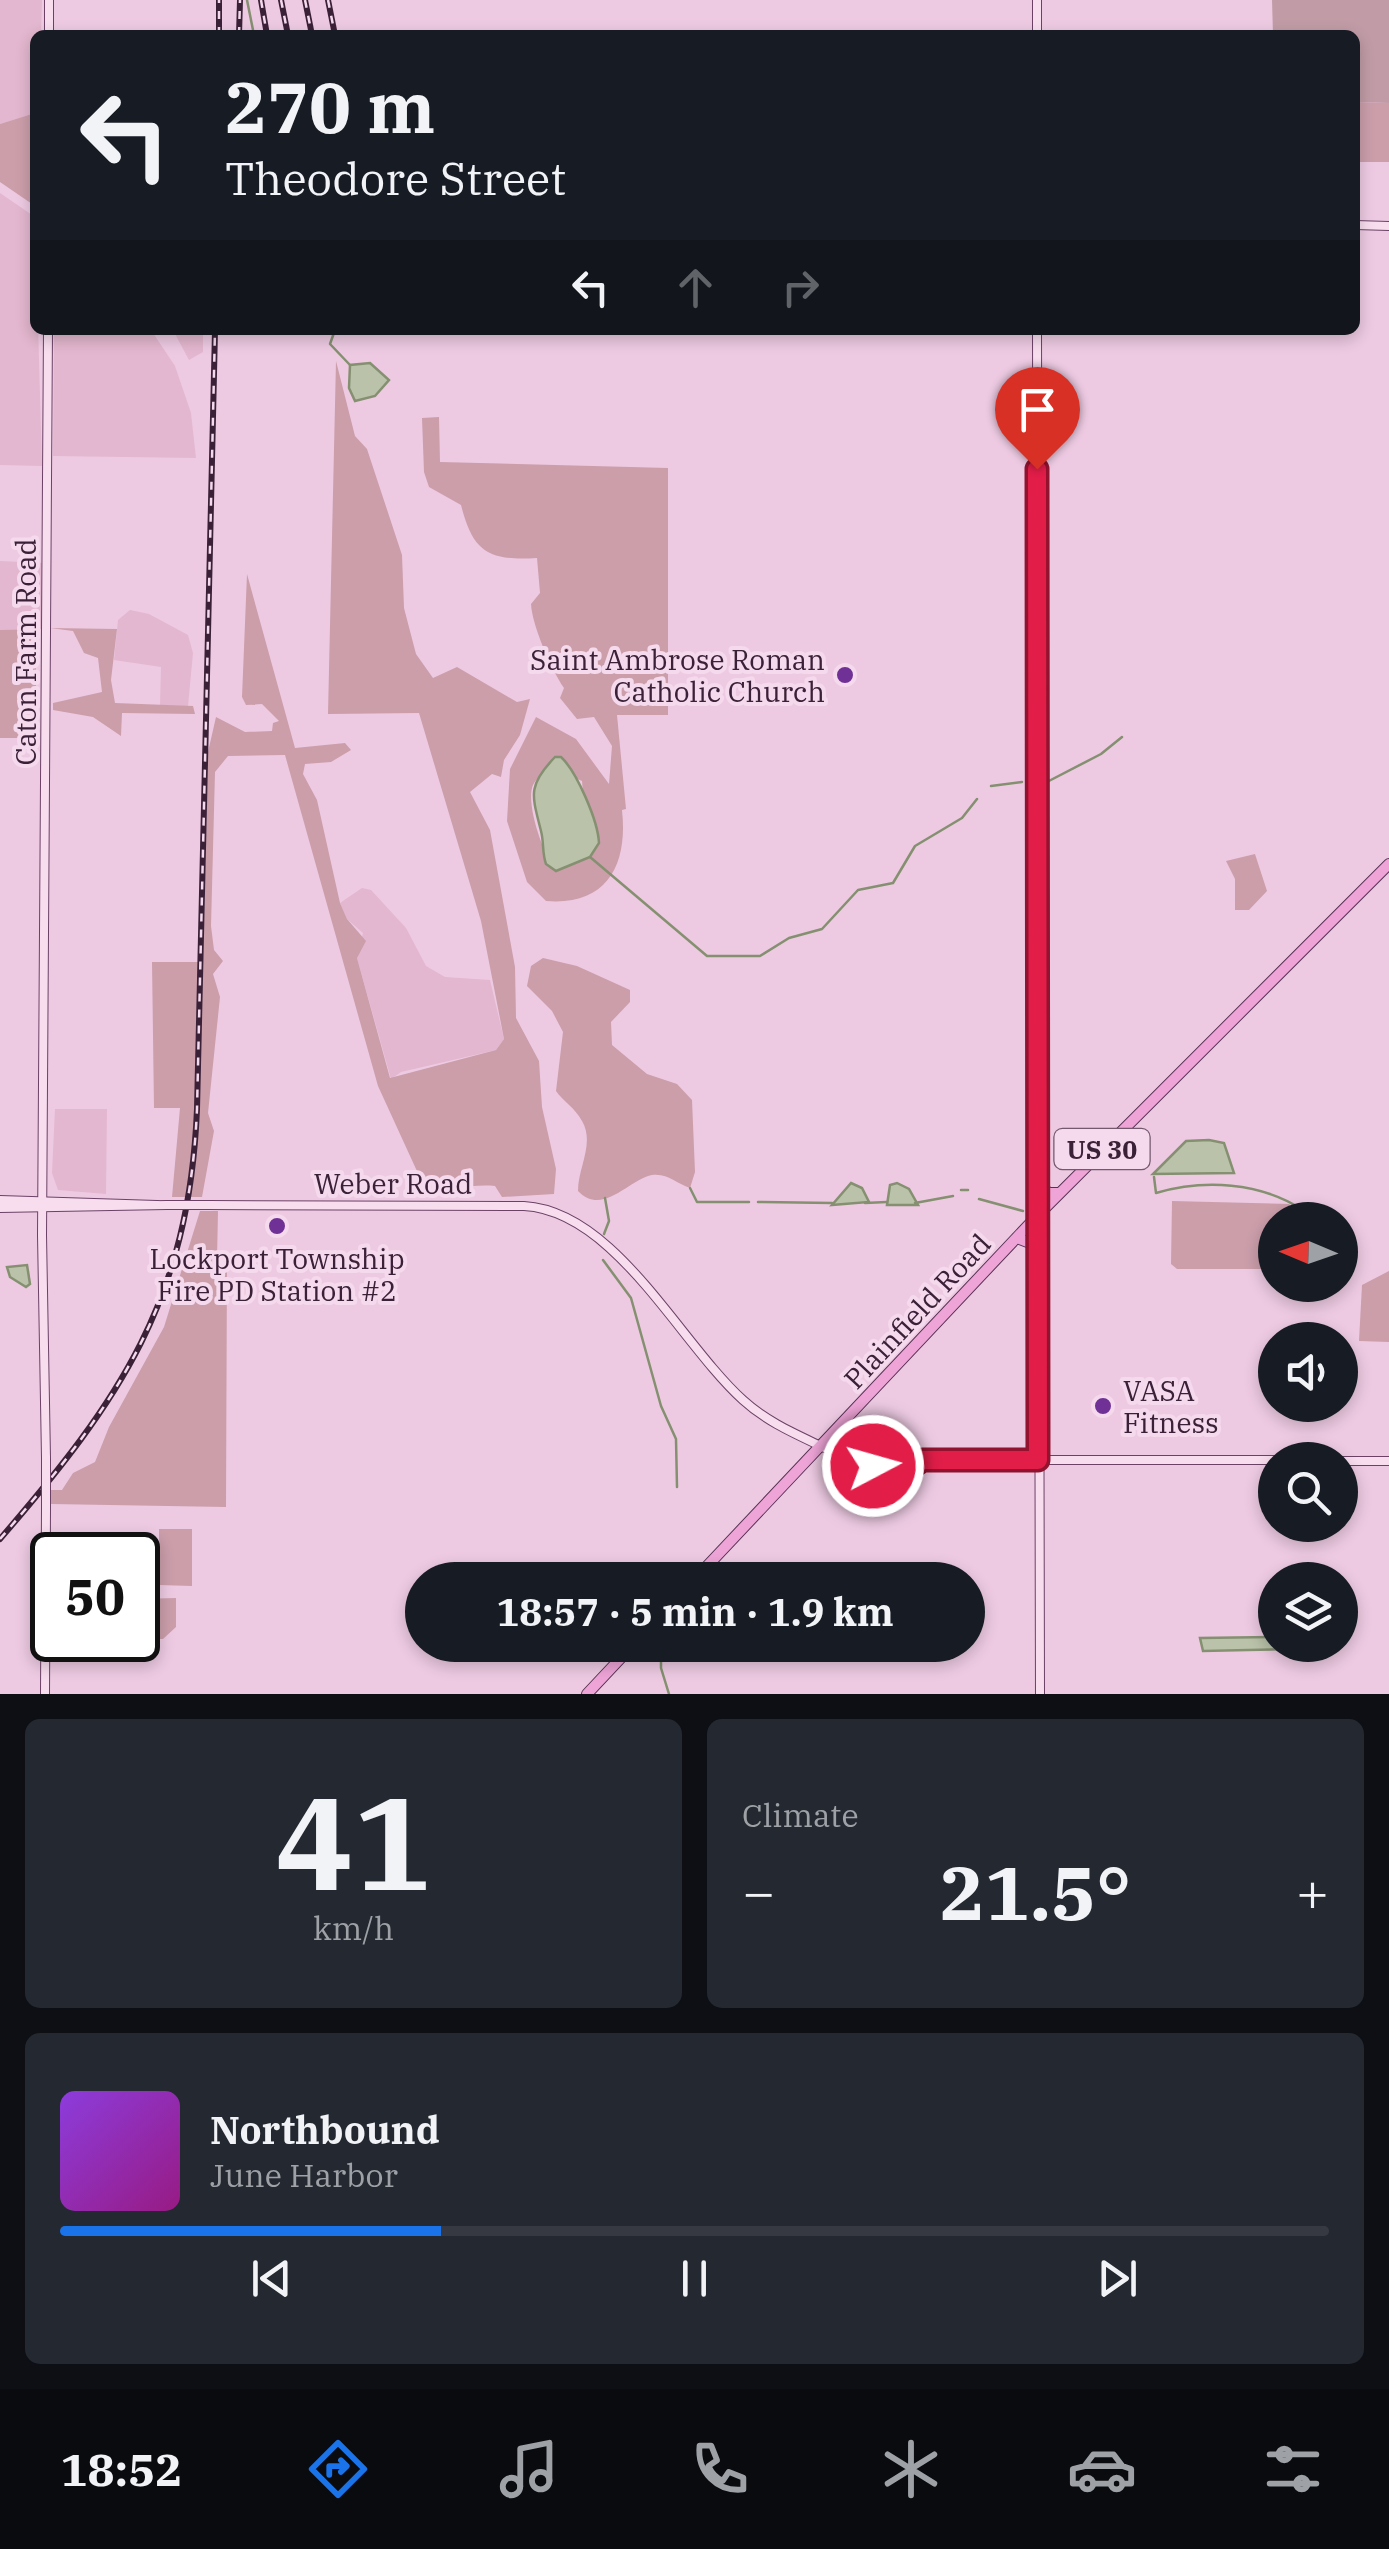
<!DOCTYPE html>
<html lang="en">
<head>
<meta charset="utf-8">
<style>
  body { margin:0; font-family:"IBM Plex Serif",serif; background:#242831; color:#f1f3f6; height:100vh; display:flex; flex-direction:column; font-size:38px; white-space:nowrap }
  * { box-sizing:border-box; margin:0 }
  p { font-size:32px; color:#9ea1a6 }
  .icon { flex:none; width:55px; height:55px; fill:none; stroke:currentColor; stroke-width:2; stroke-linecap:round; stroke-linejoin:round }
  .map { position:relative; height:1694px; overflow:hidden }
  .sheet { display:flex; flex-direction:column; gap:25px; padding:25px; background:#0d0f14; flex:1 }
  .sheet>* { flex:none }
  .banner { position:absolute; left:30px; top:30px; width:1330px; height:305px; border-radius:15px; box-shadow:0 5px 15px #0003; background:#171b24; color:#f1f3f6; overflow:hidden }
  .needle { width:65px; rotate:272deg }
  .buttons { position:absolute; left:1258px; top:1202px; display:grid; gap:20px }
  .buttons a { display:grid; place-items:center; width:100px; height:100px; border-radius:50%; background:#171b24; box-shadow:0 5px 15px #0003; font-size:50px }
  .speed { position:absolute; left:30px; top:1532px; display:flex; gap:20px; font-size:50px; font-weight:700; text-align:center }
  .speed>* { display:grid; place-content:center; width:130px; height:130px; border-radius:50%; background:#171b24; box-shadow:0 5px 15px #0003; line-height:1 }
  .speed .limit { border:5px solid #111; border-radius:15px; background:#fff; color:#111 }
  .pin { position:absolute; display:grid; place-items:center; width:85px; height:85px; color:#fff; margin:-102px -42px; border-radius:50% 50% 50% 0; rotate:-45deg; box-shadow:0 0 10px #0007 }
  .pin .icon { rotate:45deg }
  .me { position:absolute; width:110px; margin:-55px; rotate:84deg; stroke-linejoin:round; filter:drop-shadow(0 0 8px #0008) }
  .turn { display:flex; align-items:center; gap:35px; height:210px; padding:0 30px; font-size:45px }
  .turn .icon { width:130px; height:130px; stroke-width:2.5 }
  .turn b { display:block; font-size:70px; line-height:85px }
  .lanes { display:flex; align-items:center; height:95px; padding:0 30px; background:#0003; justify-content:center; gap:50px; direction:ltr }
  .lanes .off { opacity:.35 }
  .big { font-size:75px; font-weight:700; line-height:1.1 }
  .sheet .widget { flex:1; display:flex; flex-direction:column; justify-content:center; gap:15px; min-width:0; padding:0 35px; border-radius:15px; background:#242831 }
  .sheet .dial { align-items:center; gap:0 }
  .dial b { font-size:130px; line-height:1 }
  .song { display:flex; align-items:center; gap:30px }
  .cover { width:120px; height:120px; border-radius:15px; background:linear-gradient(135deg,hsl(270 70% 55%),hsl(310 70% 35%)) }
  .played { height:10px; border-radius:5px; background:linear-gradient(90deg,#1a73e8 30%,#363941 30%) }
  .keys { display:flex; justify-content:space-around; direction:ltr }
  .heat { display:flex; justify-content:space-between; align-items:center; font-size:55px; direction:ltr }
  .sheet .tiles { flex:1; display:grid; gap:25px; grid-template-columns:1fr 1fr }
  .widget:last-child { grid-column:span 2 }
  .trip { position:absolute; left:405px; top:1562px; width:580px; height:100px; border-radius:50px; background:#171b24; box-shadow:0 5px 15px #0003; font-weight:700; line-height:100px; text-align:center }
  .tab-bar { display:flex; height:160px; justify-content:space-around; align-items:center; background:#090b0e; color:#9ea1a6 }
  .tab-bar .icon { width:70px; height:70px }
  .tab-bar .active { color:#1a73e8 }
  .tab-bar b { font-size:45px; color:#f1f3f6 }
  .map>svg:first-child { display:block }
</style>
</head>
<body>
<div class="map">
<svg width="1389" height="1694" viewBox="0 0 1389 1694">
  <rect width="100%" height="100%" fill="#edcae2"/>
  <!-- farmland -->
  <g fill="#e3b7cf">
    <path d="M 0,0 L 42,0 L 41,35 L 35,35 L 35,113 L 0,124 Z"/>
    <path d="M 0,193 L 35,217 L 42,466 L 0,465 Z"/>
    <path d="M 54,330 L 151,330 L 175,366 L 191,413 L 196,458 L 53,456 Z"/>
    <path d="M 173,330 L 203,330 L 203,352 L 189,360 Z"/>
    <path d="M 0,561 L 44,563 L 43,629 L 0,630 Z"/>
    <path d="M 130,610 L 149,614 L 188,635 L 193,653 L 188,706 L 160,706 L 161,667 L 114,660 L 118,620 Z"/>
    <path d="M 362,888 L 371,890 L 406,928 L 426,966 L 445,977 L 490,980 L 504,1039 L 496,1050 L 401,1072 L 391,1079 L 357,958 L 363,933 L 347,919 L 340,903 Z"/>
    <path d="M 55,1109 L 107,1109 L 106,1194 L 58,1190 L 52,1173 Z"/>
  </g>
  <!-- green -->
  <g fill="#cb9eaa" fill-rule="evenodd">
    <path d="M 1355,102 L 1389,103 L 1389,162 L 1355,162 Z"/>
    <path d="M 35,113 L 35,206 L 0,182 L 0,124 Z"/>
    <path d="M 336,361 L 355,436 L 367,449 L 402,555 L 404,608 L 416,654 L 433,678 L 457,667 L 517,702 L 530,699 L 520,735 L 504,760 L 501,777 L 492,774 L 470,792 L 490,830 L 515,967 L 516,1018 L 539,1061 L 542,1107 L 556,1169 L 554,1194 L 502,1197 L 495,1186 C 476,1184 461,1189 442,1186 L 436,1195 L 427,1193 L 378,1086 L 285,755 L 228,756 L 215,772 L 211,926 L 214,950 L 223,961 L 213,974 L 220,997 L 208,1113 L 214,1131 L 202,1197 L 172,1197 L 180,1108 L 154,1108 L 152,962 L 203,962 L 208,752 L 216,717 L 245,732 L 272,731 L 273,723 L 279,721 L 262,704 L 246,705 L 242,697 L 247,574 L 295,748 L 345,743 L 351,750 L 331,762 L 305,764 L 303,774 L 317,800 L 340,903 L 347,919 L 366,941 L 357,958 L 390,1078 L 496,1050 L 504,1039 L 481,921 L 419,713 L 328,714 Z"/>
    <path d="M 439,417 L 440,462 L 668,468 L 668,715 L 617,715 L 626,809 L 622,810 C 628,864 608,906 546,901 L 527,882 L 507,821 L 510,769 L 536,717 L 576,739 L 609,784 L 612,746 L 594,717 L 577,719 L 560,698 L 564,688 C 551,669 532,625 531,604 L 540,593 L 537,558 C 488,561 473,552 461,505 L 429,487 L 424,472 L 422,418 ZM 547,765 L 582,781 L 584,804 L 594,820 L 590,857 L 556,871 C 544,856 525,804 533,785 C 537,777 544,775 547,765 Z"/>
    <path d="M 50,628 L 117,629 L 111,680 L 115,703 L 193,706 L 195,714 L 122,713 L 121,736 L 93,717 L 53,710 L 53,703 L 102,692 L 98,658 L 84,653 L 73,631 Z"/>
    <path d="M 36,629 L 36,738 L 0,738 L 0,630 Z"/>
    <path d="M 1255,854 L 1267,891 L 1249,910 L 1235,910 L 1235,879 L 1226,861 Z"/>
    <path d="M 543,958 L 577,966 L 630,990 L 630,1002 L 611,1022 L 612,1045 L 647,1074 L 677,1084 L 692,1100 L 695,1172 L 690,1188 C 677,1184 668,1173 652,1175 C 629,1179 603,1217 578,1191 C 578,1167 595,1143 582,1121 C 576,1109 563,1101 556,1091 L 563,1032 L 552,1011 L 527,986 L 531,966 Z"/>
    <path d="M 1172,1201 L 1289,1204 L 1295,1209 L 1296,1220 L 1275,1220 L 1275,1269 L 1177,1269 L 1171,1264 Z"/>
    <path d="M 200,1211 L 218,1211 L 217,1259 L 227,1260 L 226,1507 L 51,1504 L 51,1490 L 62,1490 L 73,1473 L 95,1462 L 109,1427 L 164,1327 Z"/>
    <path d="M 1389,1271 L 1389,1342 L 1359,1341 L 1362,1285 Z"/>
    <path d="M 159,1529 L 192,1529 L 192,1586 L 159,1585 Z"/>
    <path d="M 176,1598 L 176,1627 L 163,1639 L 138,1639 L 138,1599 Z"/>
  </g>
  <!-- cemetery -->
  <path fill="#c19ca6" d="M 1272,0 L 1389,0 L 1389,103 L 1355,102 L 1355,35 L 1273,35 Z"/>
  <!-- water -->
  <g fill="#bac2aa" stroke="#859071" stroke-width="2.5">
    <path d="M 370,363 L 389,380 L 375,396 L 355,401 L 349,388 L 350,365 Z"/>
    <path d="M 555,757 L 561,757 C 577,772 598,821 599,843 L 590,857 L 556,871 L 546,864 C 542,853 544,842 541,831 C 532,795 527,786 555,757 Z"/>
    <path d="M 1209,1140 L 1224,1143 L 1234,1173 L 1153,1174 L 1186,1141 Z"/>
    <path d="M 851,1183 L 862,1188 L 869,1202 L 832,1205 Z"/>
    <path d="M 897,1183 L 909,1189 L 918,1205 L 887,1205 L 890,1185 Z"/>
    <path d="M 27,1265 L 30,1284 L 26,1287 L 10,1277 L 7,1267 Z"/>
    <path d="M 1275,1637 L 1275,1645 L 1292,1645 L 1292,1649 L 1203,1651 L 1200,1638 Z"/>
  </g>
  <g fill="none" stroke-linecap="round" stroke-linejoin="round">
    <!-- stream -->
    <g stroke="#859071" stroke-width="2.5">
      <path d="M 247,0 L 254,35"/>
      <path d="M 335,330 L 330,344 L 350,365"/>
      <path d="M 1045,783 L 1101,754 L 1122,737"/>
      <path d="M 991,786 L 1022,782"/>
      <path d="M 590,857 L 707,956 L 760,956 L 789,938 L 822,929 L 858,890 L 893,883 L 915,846 L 962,818 L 977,799"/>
      <path d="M 1154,1177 L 1156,1193 C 1204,1179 1260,1182 1303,1210"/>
      <path d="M 690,1188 L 697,1202 L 749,1202"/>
      <path d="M 961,1190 L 968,1190"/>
      <path d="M 979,1199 L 1023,1211"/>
      <path d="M 758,1202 L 832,1203"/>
      <path d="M 865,1203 L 887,1202"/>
      <path d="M 915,1203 L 953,1196"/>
      <path d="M 604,1234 L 609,1221 L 605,1198"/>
      <path d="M 603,1260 L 631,1298 L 661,1406 L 676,1439 L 677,1487"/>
      <path d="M 661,1645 L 661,1668 L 669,1694"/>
    </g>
    <!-- secondary casing -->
    <g stroke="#6b4266" stroke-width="10">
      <g id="secondary">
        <path d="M 49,35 L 49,0"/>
        <path d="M 1037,35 L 1037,0"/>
        <path d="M 1355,225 L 1389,226"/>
        <path d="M 1037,330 L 1040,1694"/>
        <path d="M 0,1200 L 157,1205"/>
        <path d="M 207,1205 L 524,1206 C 615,1211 679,1342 743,1400 C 768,1423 798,1435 829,1450 L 832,1456 L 873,1466 L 917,1465 L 922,1460"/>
        <path d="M 0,1208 L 167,1205"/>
        <path d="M 829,1450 L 922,1460 L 1275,1460"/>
        <path d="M 46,1458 L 42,1235 L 48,330"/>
        <path d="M 1340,1461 L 1389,1461"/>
        <path d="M 45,1694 L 46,1509"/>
      </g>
    </g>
    <!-- primary casing -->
    <g stroke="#583255" stroke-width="12">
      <g id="primary">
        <path d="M 1037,1184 L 1049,1193 L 1059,1193"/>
        <path d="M 1017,1238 L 1030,1243 L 1038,1255"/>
        <path d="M 694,1580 L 1037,1216 L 1389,864"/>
        <path d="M 587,1694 L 633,1645"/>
      </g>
    </g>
    <!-- secondary -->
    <use href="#secondary" stroke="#f8ddef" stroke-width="8"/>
    <!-- primary -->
    <use href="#primary" stroke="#eea4d7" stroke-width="10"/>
    <!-- rail casing -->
    <g stroke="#3b2138" stroke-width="6">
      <g id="rail">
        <path d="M 261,0 L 267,35"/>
        <path d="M 281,0 L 288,35"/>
        <path d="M 305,0 L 312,35"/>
        <path d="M 328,0 L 335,35"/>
        <path d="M 219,35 L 219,0"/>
        <path d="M 239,35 L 240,0"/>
        <path d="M 0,1539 C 121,1399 189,1300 197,1109 L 215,330"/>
      </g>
    </g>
    <!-- rail -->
    <use href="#rail" stroke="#f5d9ec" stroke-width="2.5" stroke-dasharray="8" stroke-linecap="butt"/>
    <!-- secondary-bridge casing -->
    <g stroke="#6b4266" stroke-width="10" stroke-linecap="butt">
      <g id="secondary-bridge">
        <path d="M 167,1205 L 207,1205"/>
        <path d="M 46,1458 L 46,1509"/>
      </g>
    </g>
    <!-- secondary-bridge -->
    <use href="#secondary-bridge" stroke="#f8ddef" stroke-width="8"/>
  </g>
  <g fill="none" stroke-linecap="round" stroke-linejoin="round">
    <!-- route casing -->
    <g stroke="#92132f" stroke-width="25">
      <path id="route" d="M 873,1466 L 917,1464 L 922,1460 L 1038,1460 L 1037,469"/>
    </g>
    <!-- route -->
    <use href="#route" stroke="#e11d48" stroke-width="18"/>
  </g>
  <!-- markers -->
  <g fill="#6f3196" stroke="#f5d9ec" stroke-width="4">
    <circle cx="845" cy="675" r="10"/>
    <circle cx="277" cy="1226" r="10"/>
    <circle cx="1103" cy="1406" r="10"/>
  </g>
  <g text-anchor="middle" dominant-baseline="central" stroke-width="8" stroke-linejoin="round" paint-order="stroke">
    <!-- shield labels -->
    <rect fill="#f5d9ec" stroke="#73586e" stroke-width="2.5" x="1054.5" y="1129" width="95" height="40" rx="8"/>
    <g font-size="25" font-weight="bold" fill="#3b2138">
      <text x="1102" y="1149">US 30</text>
    </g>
    <!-- street labels -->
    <g font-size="28" fill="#3b2138" stroke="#f5d9ec">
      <text transform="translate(25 652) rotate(-90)">Caton Farm Road</text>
      <text x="393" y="1183">Weber Road</text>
      <text transform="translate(917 1311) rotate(-47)">Plainfield Road</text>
    </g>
    <!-- poi labels -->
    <g font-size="28" fill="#3b2138" stroke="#f5d9ec" text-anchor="end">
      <text x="825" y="659">Saint Ambrose Roman<tspan x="825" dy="32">Catholic Church</tspan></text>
      <text x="277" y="1258" text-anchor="middle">Lockport Township<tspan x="277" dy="32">Fire PD Station #2</tspan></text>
      <text x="1123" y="1390" text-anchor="start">VASA<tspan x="1123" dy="32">Fitness</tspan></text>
    </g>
  </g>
</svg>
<div class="buttons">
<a><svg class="needle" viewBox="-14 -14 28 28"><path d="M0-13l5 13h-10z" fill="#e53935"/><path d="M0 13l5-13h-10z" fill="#9ea1a6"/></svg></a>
<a><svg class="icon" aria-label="sound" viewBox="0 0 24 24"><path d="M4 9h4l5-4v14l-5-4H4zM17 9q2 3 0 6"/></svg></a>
<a><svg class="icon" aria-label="search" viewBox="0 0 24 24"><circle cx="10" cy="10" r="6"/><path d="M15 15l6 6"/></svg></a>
<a><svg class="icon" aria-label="layers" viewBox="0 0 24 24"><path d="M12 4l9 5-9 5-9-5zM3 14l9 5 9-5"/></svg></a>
</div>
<div class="speed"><div class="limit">50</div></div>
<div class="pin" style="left:1037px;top:469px;background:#d93025"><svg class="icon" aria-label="arrive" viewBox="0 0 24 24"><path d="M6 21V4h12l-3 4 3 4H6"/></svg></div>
<svg class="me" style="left:873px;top:1466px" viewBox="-20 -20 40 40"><circle r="17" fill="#e11d48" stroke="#fff" stroke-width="3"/><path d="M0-11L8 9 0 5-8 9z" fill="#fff"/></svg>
<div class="trip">18:57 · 5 min · 1.9 km</div>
<div class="banner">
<div class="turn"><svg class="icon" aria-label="left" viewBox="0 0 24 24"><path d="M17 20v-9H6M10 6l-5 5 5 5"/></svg><div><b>270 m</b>Theodore Street</div></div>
<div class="lanes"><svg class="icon" aria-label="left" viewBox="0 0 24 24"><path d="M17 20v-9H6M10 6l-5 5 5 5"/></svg><svg class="icon off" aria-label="ahead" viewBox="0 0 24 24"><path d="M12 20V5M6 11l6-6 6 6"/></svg><svg class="icon off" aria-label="right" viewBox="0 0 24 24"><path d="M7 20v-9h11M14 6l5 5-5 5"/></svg></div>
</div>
</div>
<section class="sheet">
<div class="tiles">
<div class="widget dial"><b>41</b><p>km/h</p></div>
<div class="widget"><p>Climate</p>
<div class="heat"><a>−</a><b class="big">21.5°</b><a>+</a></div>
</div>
<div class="widget">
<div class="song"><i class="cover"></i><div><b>Northbound</b><p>June Harbor</p></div></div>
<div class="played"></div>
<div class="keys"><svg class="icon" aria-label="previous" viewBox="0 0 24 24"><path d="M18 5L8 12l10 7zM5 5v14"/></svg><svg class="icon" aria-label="pause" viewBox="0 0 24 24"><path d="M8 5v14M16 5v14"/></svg><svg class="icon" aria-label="next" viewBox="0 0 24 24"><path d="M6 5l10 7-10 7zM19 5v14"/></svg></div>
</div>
</div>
</section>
<nav class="tab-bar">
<b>18:52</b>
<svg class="icon active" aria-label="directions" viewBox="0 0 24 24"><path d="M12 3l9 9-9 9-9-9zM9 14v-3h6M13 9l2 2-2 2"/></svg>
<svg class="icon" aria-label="music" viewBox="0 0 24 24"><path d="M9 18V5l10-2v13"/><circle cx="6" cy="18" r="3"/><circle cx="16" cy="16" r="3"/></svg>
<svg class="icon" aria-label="phone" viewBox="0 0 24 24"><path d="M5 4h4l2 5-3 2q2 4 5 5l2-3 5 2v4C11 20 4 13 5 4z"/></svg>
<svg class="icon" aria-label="climate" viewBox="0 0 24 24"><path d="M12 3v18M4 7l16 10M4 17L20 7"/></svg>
<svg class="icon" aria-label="car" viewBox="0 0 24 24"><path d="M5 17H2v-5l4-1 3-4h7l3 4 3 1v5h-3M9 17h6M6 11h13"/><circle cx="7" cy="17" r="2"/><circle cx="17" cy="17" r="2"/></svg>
<svg class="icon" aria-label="filters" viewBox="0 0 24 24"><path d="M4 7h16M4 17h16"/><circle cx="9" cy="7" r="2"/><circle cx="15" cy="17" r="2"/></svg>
</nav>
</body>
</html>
